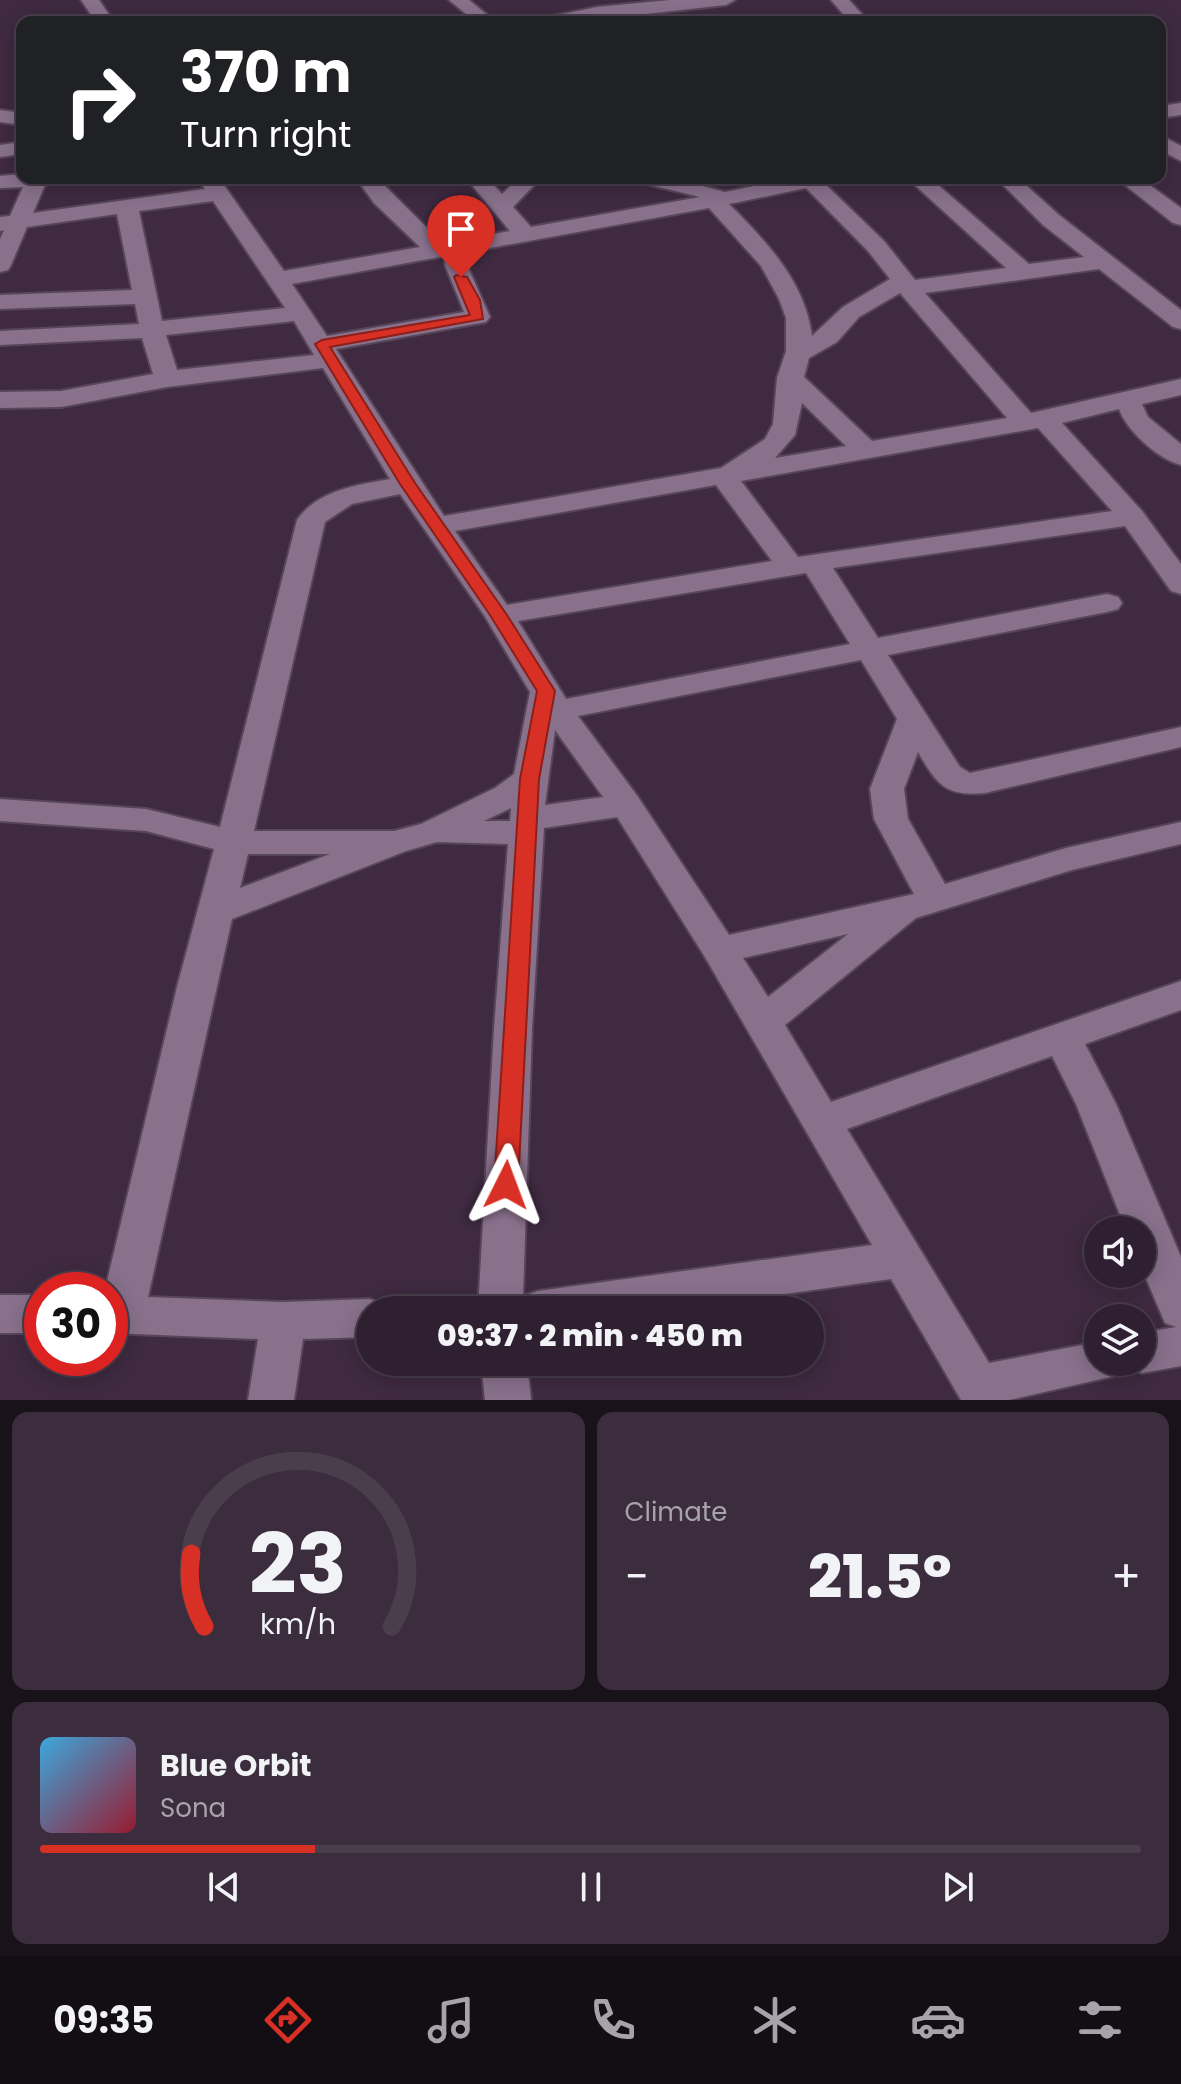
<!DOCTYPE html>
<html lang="en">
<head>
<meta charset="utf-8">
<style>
  body { margin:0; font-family:Poppins,sans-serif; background:#3b2d3d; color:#f1f3f6; height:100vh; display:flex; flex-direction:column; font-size:30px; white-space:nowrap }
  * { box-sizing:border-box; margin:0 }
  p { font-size:26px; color:#a7a3ab }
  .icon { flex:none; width:44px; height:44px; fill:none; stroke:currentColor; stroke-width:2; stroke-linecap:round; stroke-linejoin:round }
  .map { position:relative; height:1400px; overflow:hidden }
  .details { display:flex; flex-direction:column; gap:12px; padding:12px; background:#1a121b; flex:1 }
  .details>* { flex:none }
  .hud { position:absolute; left:16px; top:16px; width:1150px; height:168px; border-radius:16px; box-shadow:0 4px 20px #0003,0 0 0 2px #4a3e4d; background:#202124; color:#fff; overflow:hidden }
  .tools { position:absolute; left:1084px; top:1216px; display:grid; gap:16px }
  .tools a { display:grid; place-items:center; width:72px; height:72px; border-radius:50%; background:#2f2031; box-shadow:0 4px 20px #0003,0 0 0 2px #4a3e4d; font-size:40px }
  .speed { position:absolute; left:24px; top:1272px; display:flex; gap:16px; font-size:40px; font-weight:700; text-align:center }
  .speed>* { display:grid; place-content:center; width:104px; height:104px; border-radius:50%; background:#2f2031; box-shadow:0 4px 20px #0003,0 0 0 2px #4a3e4d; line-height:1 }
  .speed .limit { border:12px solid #d22; background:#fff; color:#111 }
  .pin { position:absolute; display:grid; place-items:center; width:68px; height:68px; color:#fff; margin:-82px -34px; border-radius:50% 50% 50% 0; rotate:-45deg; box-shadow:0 0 8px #0007 }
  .pin .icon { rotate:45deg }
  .me { position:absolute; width:88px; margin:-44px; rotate:3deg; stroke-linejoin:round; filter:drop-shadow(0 0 6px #0008) }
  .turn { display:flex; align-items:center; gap:28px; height:168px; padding:0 32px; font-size:36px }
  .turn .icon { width:104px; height:104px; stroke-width:2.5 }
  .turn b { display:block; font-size:56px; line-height:68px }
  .big { font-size:60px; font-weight:800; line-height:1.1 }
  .details .tile { flex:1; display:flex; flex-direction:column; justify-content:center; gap:12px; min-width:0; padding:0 28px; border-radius:16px; background:#3b2d3d }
  .details .dial { align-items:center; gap:0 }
  .dial svg { height:208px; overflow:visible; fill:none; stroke:#4a3e4d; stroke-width:7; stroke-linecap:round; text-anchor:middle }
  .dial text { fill:#f1f3f6; stroke:none }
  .song { display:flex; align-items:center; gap:24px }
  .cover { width:96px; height:96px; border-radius:12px; background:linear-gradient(135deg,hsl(200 70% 55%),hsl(350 70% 35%)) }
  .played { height:8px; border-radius:4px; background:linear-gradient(90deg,#d93025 25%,#4a3e4d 25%) }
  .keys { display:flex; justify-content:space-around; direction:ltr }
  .heat { display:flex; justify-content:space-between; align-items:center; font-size:44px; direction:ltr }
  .details .tiles { flex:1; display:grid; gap:12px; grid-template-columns:1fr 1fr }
  .tile:last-child { grid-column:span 2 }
  .trip { position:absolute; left:356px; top:1296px; width:468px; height:80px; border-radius:40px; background:#2f2031; box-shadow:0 4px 20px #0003,0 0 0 2px #4a3e4d; font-weight:800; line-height:80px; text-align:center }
  .tab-bar { display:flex; height:128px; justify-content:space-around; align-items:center; background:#130d14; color:#a7a3ab }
  .tab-bar .icon { width:56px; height:56px }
  .tab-bar .active { color:#d93025 }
  .tab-bar b { font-size:36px; color:#f1f3f6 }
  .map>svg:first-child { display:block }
</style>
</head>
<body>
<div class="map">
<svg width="1181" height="1400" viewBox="0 0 1181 1400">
  <rect width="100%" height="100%" fill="#3f2a41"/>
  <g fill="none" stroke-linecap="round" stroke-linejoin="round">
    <!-- minor casing -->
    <g stroke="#574659" stroke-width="4">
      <g id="minor">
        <path d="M 81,0 L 99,0 L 114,22 L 96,22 Z"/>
        <path d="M 449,0 L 469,0 L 496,22 L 476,22 Z"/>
        <path d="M 670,0 L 735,0 L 726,5 L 574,22 L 540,22 L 543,18 L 597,7 Z"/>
        <path d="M 831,0 L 849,0 L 869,22 L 850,22 Z"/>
        <path d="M 1181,103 L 1181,115 L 1160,118 L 1160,106 Z"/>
        <path d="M 0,110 L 22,113 L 22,125 L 0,122 Z"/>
        <path d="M 1160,135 L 1181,146 L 1181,161 L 1160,150 Z"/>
        <path d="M 22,142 L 22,154 L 0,157 L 0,145 Z"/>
        <path d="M 22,174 L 22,178 L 61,178 L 58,182 L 45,185 L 33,213 L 205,189 L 198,178 L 219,178 L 284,271 L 420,247 L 374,203 L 356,178 L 377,178 L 442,243 L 510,231 L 466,178 L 487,178 L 502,194 L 519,178 L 541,178 L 513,207 L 531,227 L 700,197 L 642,183 L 639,178 L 672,178 L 725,192 L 794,178 L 835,178 L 825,184 L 884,241 L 915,280 L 1006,268 L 907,178 L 930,178 L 1029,264 L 1084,257 L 1043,225 L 996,178 L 1018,178 L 1059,215 L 1181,310 L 1181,329 L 1173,327 L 1099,269 L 925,293 L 1031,413 L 1181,379 L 1181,395 L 1142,404 L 1148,417 L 1181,444 L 1181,465 C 1158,459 1127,431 1119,409 L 1062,423 L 1142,511 L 1181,564 L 1181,594 L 1171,591 L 1125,526 L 833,568 L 878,638 L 1107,594 L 1118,597 L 1122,603 L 1118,609 L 1107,612 L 888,655 L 960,767 L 970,773 L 1181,727 L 1181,747 L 985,793 C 945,797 937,784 918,752 L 904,789 L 908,819 L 945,884 L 1066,848 L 1181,822 L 1181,844 L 1072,870 L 916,918 L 785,1025 L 831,1102 L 1181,981 L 1181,1010 L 1085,1044 L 1116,1104 L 1181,1257 L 1181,1366 L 1142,1373 L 1126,1367 L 1123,1362 L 1142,1362 L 1142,1333 L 1176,1327 L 1165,1323 L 1142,1269 L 1142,1230 L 1126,1230 L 1076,1104 L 1052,1056 L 847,1129 L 989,1363 L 1098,1342 L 1098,1362 L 1121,1362 L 1114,1376 L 1009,1400 L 961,1400 L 891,1279 L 672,1310 L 478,1310 L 494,1029 L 508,844 L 437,842 L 406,851 L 232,919 L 148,1297 L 283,1302 L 370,1299 L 386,1305 L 389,1310 L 370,1310 L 370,1337 L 303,1339 L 294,1400 L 248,1400 L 258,1339 L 110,1333 L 110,1290 L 105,1290 L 177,987 L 214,849 L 146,831 L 0,821 L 0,799 L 146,809 L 220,827 L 297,520 C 318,490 357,485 390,479 L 323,368 L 167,387 L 61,407 L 0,408 L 0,392 L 61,391 L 153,374 L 142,338 L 0,345 L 0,331 L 139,324 L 135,304 L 0,309 L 0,295 L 132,290 L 117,214 L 27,227 L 11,265 L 8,270 L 0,272 L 0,239 L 4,230 L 0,231 L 0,217 L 10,216 L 23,187 L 0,188 L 0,176 ZM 806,188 L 868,251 L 890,279 L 843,307 L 812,336 C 805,282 767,242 729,204 ZM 213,201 L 285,308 L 162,321 L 139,211 ZM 709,208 L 761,266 L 779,299 L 786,318 L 786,351 L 777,378 L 773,424 L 765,439 L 721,468 L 444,516 L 336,349 L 486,322 L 490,317 L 467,265 L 468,252 ZM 445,256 L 445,265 L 464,312 L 327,336 L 292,284 ZM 900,293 L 1007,418 L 872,441 L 804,377 L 809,358 L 837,342 L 859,317 ZM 294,321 L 314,355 L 177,370 L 166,335 ZM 802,403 L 846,446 L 775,458 L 795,435 ZM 1038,428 L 1112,511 L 798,557 L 741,481 ZM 716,485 L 772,561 L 507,605 L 455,531 ZM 400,494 L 484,615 L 530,692 L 514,774 L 495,788 L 421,824 L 394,831 L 254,831 L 325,522 L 352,504 ZM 806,573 L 850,644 L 566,699 L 518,621 ZM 861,660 L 897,719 L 870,789 L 874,819 L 914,894 L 729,935 L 638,797 L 578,716 ZM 555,730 L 603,797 L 545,805 ZM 511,808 L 510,821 L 484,821 ZM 617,817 L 705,957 L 872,1245 L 538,1291 L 523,1296 L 532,1029 L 544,828 ZM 248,854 L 330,854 L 240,888 ZM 848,934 L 768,997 L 743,958 Z"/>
        <path d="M 1116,178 L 1140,178 L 1181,208 L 1181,225 L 1173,223 Z"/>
        <rect x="0" y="1295" width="42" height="38"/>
        <path d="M 481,1362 L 527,1362 L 531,1400 L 485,1400 Z"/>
      </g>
    </g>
    <!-- minor -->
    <use href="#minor" fill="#89718c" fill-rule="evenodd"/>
  </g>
  <!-- route -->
  <path fill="#d93025" stroke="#8d1f18" stroke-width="2" d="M 456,275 L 467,277 L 480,300 L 483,319 L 330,347 L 415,483 L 507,615 L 555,691 L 539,779 L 518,1185 L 514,1192 L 506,1195 L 498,1192 L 494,1185 L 520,779 L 537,691 L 490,615 L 400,484 L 315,344 L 322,340 L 470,315 L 454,277 Z"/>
</svg>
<div class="tools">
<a><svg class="icon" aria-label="sound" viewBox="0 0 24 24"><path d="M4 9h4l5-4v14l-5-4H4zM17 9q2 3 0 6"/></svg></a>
<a><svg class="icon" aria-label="layers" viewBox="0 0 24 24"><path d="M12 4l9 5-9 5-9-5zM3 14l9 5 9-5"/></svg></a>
</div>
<div class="speed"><div class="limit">30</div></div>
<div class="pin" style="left:461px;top:277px;background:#d93025"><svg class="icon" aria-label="arrive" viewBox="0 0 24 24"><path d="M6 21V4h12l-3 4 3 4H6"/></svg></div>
<svg class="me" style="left:506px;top:1185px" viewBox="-20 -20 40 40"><path d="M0-17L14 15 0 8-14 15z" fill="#d93025" stroke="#fff" stroke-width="4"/></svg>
<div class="trip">09:37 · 2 min · 450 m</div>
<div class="hud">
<div class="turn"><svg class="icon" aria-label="right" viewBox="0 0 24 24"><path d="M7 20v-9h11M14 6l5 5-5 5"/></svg><div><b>370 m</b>Turn right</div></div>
</div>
</div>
<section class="details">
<div class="tiles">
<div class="tile dial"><svg viewBox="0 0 100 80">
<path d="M14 69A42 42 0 1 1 86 69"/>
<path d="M14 69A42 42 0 0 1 9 41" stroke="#d93025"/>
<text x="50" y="56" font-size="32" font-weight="700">23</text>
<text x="50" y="72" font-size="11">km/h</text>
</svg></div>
<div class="tile"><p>Climate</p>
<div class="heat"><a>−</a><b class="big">21.5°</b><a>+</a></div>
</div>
<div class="tile">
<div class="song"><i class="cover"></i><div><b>Blue Orbit</b><p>Sona</p></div></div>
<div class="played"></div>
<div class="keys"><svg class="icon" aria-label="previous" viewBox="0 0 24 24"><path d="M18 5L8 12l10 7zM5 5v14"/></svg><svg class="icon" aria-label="pause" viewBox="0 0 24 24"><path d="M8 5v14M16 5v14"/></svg><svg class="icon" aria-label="next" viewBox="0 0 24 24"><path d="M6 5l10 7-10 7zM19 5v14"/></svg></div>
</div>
</div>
</section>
<nav class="tab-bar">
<b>09:35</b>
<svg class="icon active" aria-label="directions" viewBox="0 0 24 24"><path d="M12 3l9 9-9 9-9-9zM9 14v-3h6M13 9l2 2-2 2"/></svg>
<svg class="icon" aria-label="music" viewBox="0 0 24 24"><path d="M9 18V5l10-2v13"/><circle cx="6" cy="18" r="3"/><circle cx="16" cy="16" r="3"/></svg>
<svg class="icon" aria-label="phone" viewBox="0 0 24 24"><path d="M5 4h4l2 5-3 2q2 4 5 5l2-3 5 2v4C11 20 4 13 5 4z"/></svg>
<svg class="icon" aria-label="climate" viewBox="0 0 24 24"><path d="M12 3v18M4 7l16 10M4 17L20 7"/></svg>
<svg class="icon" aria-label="car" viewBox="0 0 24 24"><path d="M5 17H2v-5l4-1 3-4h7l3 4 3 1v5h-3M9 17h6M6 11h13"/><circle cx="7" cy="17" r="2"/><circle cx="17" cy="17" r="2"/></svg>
<svg class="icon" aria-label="filters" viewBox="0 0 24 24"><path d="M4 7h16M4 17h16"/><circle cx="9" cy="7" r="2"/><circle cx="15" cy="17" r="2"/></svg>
</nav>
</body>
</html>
